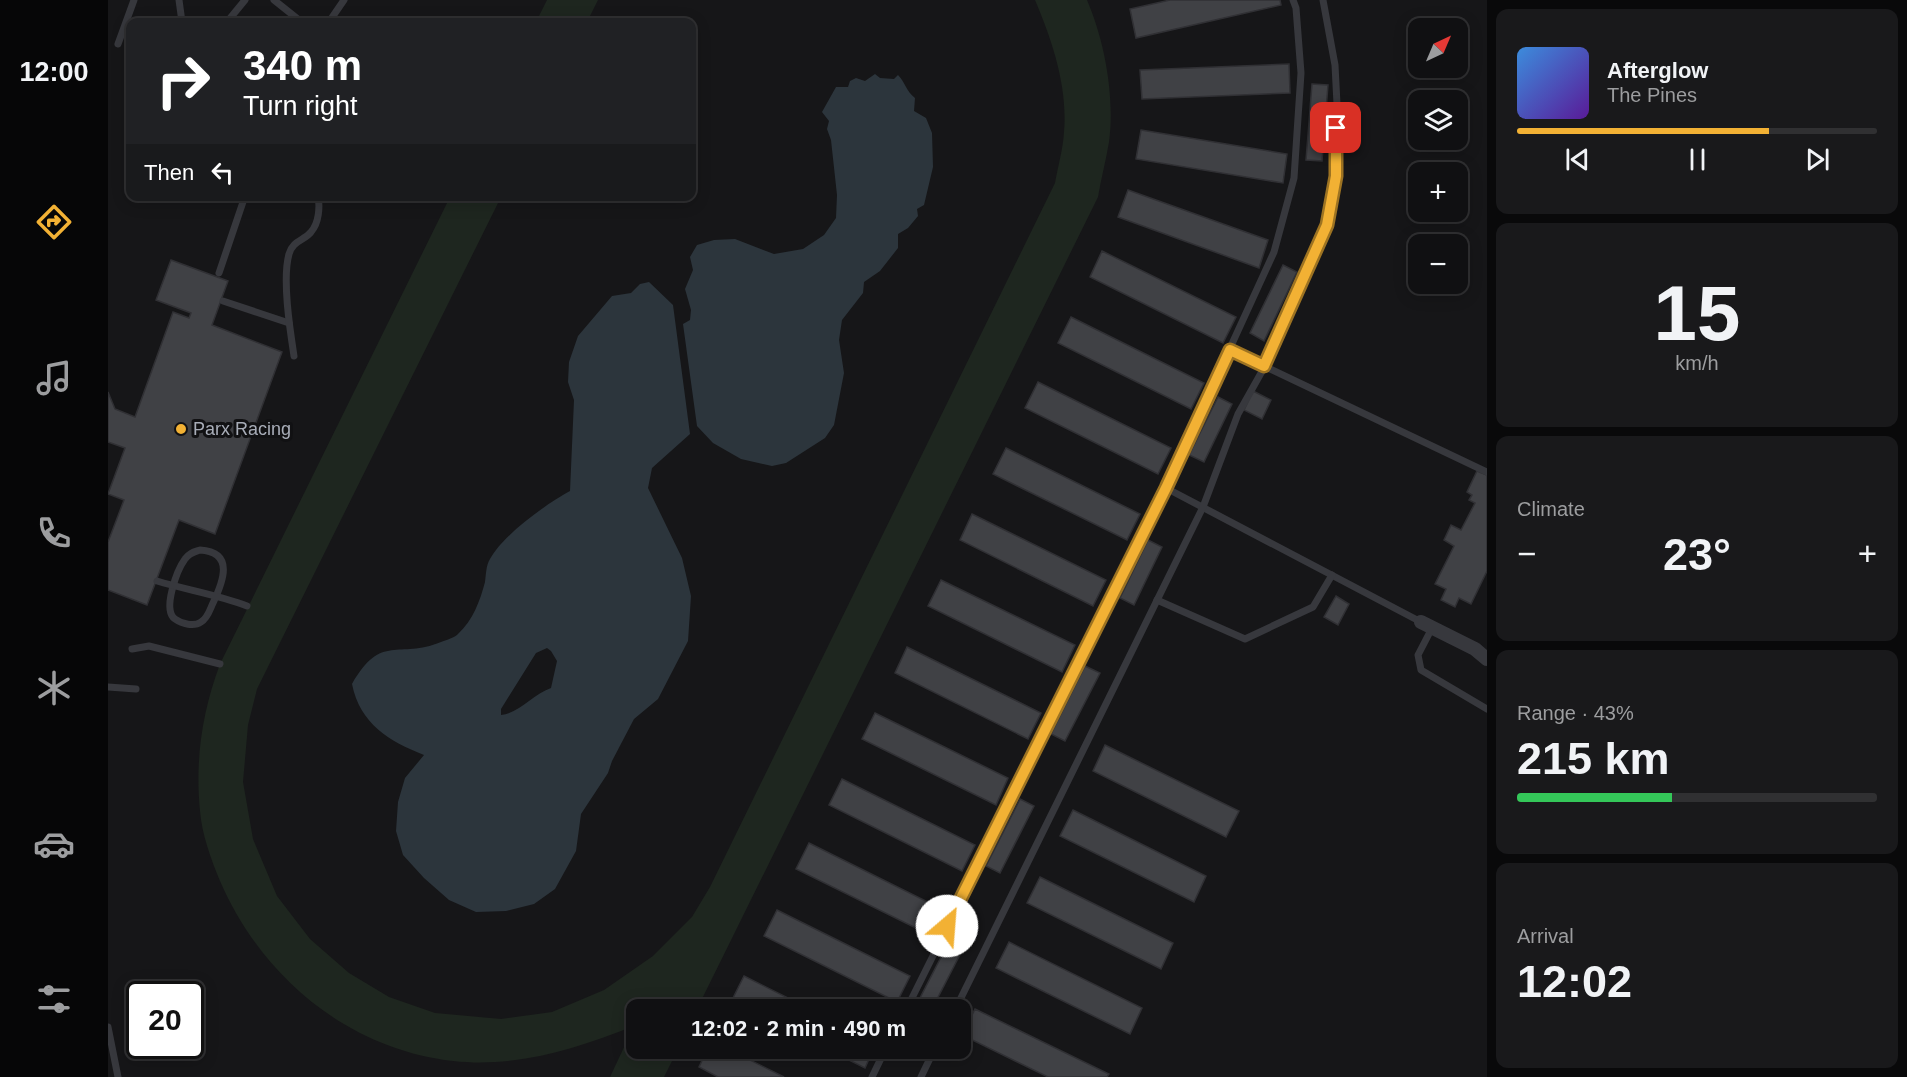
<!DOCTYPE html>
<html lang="en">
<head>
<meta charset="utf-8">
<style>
  body { margin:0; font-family:Helvetica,sans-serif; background:#19191b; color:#f1f3f6; height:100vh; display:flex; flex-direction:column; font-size:22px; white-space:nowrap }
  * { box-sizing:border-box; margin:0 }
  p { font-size:20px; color:#9c9d9f }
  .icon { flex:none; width:33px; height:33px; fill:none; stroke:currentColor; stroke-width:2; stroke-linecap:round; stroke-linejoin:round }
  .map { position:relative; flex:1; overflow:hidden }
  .sheet { display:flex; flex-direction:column; gap:9px; padding:9px; background:#09090a; width:420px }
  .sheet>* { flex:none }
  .banner { position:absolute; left:18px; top:18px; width:570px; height:183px; border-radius:12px; box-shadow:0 3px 15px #0003,0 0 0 2px #303032; background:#202124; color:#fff; overflow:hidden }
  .needle { width:39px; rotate:44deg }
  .tools { position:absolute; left:1300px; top:18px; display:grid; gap:12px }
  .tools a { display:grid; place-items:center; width:60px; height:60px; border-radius:12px; background:#101012; box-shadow:0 3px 15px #0003,0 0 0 2px #303032; font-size:30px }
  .speed { position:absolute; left:18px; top:981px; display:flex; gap:12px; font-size:30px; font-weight:700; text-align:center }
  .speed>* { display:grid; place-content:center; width:78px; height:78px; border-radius:50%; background:#101012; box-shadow:0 3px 15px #0003,0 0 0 2px #303032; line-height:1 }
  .speed .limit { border:3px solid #111; border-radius:9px; background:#fff; color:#111 }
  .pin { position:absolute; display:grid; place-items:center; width:51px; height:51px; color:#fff; margin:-26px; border-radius:12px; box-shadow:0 3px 9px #0006 }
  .me { position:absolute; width:66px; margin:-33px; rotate:27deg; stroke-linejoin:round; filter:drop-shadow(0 0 4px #0008) }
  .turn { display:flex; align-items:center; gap:21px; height:126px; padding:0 18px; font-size:27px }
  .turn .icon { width:78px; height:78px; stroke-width:2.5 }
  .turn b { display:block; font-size:42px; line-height:51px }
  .then { display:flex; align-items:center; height:57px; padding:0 18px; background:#0003; gap:12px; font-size:22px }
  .big { font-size:45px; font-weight:800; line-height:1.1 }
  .sheet .widget { flex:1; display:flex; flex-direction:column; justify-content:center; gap:9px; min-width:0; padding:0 21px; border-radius:12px; background:#19191b }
  .sheet .dial { align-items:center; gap:0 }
  .dial b { font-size:78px; line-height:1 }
  .song { display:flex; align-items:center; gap:18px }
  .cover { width:72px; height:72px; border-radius:9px; background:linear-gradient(135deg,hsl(210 70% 55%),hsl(270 70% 35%)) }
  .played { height:6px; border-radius:3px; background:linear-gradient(90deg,#f2b134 70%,#303032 70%) }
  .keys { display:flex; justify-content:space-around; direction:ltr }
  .heat { display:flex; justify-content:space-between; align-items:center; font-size:33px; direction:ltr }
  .charge { height:9px; border-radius:4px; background:linear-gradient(90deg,#34c759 43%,#303032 0) }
  .trip { position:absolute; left:518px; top:999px; width:345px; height:60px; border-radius:12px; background:#101012; box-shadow:0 3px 15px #0003,0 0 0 2px #303032; font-weight:800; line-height:60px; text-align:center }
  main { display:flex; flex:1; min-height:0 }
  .dock { display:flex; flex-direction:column; width:108px; justify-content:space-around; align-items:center; background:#060607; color:#9c9d9f }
  .dock .icon { width:42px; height:42px }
  .dock .active { color:#f2b134 }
  .dock b { font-size:27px; color:#f1f3f6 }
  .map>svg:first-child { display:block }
</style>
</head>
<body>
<main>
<nav class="dock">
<b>12:00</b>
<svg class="icon active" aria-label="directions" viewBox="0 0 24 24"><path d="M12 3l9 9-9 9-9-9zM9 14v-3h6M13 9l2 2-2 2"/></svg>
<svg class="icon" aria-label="music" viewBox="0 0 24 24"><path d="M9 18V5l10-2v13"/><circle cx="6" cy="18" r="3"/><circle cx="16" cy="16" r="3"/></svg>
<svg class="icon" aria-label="phone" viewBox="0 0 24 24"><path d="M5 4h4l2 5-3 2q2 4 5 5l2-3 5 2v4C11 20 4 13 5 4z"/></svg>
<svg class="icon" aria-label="climate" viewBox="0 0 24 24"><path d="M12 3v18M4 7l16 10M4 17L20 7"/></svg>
<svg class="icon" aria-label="car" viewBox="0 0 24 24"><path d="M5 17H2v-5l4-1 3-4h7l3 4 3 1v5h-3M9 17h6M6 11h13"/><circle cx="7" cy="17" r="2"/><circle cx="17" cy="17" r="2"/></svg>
<svg class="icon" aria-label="filters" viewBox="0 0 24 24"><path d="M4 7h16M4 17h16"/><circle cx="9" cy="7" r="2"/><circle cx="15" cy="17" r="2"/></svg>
</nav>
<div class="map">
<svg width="1379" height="1077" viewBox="0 0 1379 1077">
  <rect width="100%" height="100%" fill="#161618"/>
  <!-- green -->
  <g fill="#1e261f">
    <path d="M 439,0 L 490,0 L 479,22 L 428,22 Z"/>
    <path d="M 927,0 L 979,0 C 997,42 1007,97 1001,142 C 998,160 993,179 990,197 L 589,1009 L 528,1010 L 528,1048 L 570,1049 L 556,1077 L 502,1077 L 526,1026 C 467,1049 409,1068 345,1061 C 239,1049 153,976 112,881 C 103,859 94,835 92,811 C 87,760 94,712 112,664 L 342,197 L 393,197 L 149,689 L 140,725 L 135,782 L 145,839 L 169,896 L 202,939 L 241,973 L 281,997 L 327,1013 L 393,1019 L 444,1012 L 496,990 L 545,956 L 584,917 L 602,887 L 947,183 C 950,166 955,149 956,132 C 960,87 944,40 927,0 Z"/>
  </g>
  <!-- water -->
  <g fill="#2c353c" fill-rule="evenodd">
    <path d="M 767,74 L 772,78 L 786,79 L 790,75 C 797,82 798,91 807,98 L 806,111 L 818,118 L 824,133 L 825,167 L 816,205 L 809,209 L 810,216 L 800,228 L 790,234 L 790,248 L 772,271 L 756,282 L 755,293 L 734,320 L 731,340 L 736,373 L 726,425 L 717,438 L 678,463 L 664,466 L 633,459 L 605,443 L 589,426 L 575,324 L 582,320 L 583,310 L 577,289 L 585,270 L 582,257 L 589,245 L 606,240 L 627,239 L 666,254 L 695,249 L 716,235 L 728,218 L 729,195 L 723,140 L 719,129 L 721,121 L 714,112 L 728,87 L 740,87 L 742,81 L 748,78 L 757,81 Z"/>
    <path d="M 541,282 L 565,305 L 582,434 L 544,468 L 540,488 L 574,558 L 583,596 L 580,641 L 550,699 L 526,719 L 504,761 L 500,773 L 473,814 L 468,851 L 447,889 L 426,904 L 398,911 L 368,912 L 341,900 L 316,878 L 295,855 L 288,831 L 290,802 L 297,778 L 316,755 C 281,741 252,724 244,684 C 274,632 290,660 333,642 C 338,640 346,638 350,634 C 365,620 372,601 377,582 C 378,575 378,565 382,559 C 395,535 438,504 462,491 L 466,400 L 460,382 L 461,362 L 470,336 L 504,296 L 523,293 L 532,284 ZM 439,648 L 443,651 L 449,661 L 443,688 C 425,694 412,713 393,715 L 393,709 L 428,653 Z"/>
  </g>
  <!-- building -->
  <g fill="#404145" stroke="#303034" stroke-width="1.5">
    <path d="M 1062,0 L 1172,0 L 1173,5 L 1028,38 L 1022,9 Z"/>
    <path d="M 1181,64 L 1182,93 L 1034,99 L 1032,70 Z"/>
    <path d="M 1204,84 L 1220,85 L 1214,161 L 1198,160 Z"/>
    <path d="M 1033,130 L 1179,154 L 1175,183 L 1028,159 Z"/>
    <path d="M 1020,190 L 1160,240 L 1151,268 L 1010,217 Z"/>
    <path d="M 994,251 L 1128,317 L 1115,343 L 982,277 Z"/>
    <path d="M 63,260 L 120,281 L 104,325 L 174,352 L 107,534 L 71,520 L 39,605 L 0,590 L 0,542 L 16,500 L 0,494 L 17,448 L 0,442 L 0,392 L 7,409 L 27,417 L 65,312 L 81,318 L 83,313 L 48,300 Z"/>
    <path d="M 1175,265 L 1189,272 L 1156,341 L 1142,333 Z"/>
    <path d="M 963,317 L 1096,383 L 1083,409 L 950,343 Z"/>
    <path d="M 930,382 L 1063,448 L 1050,474 L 917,408 Z"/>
    <path d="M 1145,391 L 1163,400 L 1154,419 L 1136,410 Z"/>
    <path d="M 1110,397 L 1124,404 L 1096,462 L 1081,455 Z"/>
    <path d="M 898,448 L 1032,514 L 1019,540 L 885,474 Z"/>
    <path d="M 1369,471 L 1379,475 L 1379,571 L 1363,604 L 1351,598 L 1347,607 L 1333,600 L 1338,589 L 1327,584 L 1346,546 L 1336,540 L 1343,525 L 1353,530 L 1367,503 L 1361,500 L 1364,495 L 1359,492 Z"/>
    <path d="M 864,514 L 998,580 L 985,606 L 852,540 Z"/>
    <path d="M 1040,540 L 1054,547 L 1026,605 L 1012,598 Z"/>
    <path d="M 833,580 L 967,645 L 954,672 L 820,606 Z"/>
    <path d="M 1228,596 L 1241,604 L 1230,625 L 1216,617 Z"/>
    <path d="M 799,647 L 933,713 L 920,739 L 787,673 Z"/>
    <path d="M 977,666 L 992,673 L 957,741 L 943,734 Z"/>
    <path d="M 767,713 L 900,778 L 888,805 L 754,739 Z"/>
    <path d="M 997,745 L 1131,811 L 1118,837 L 985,771 Z"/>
    <path d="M 734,779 L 867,845 L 854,871 L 721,805 Z"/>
    <path d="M 912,799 L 926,806 L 892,873 L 878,866 Z"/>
    <path d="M 965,810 L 1098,876 L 1086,902 L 952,836 Z"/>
    <path d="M 701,843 L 834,909 L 822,935 L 688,869 Z"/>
    <path d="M 932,877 L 1065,943 L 1053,969 L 919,903 Z"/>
    <path d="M 669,910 L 802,976 L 789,1002 L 656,936 Z"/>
    <path d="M 847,930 L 861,937 L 826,1005 L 812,998 Z"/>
    <path d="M 901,942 L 1034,1008 L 1022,1034 L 888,968 Z"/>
    <path d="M 636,976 L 704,1010 L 638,1010 L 623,1002 Z"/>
    <path d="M 867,1009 L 1001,1074 L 999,1077 L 940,1077 L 854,1035 Z"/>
    <path d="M 600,1048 L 618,1048 L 676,1077 L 610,1077 L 591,1067 Z"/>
    <path d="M 717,1048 L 766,1048 L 757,1068 Z"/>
  </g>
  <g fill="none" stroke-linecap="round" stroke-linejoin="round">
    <!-- service -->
    <g stroke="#37383d" stroke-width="7">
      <path d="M 71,0 L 74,22"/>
      <path d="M 166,0 L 191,20 L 198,22"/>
      <path d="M 119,22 L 137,0"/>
      <path d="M 216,22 L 223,19 L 236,0"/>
      <path d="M 10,44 L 26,0"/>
      <path d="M 111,273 L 137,196"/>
      <path d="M 115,301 L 181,323"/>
      <path d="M 1122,350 L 1379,472"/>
      <path d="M 186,356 C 182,330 174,279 181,254 C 185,240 196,241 203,232 C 211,223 212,207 210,196"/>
      <path d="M 1058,488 L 1313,622"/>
      <path d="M 92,550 C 127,552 115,582 105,603 C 102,609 100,618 93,622 C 86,627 74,624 67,619 C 54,610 69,570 77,559 C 81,553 86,552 92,550 Z"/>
      <path d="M 49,581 C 79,590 111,595 139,606"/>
      <path d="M 1049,600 L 1137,639 L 1205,607 L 1224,575"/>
      <path d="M 1324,628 L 1310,655 L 1313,670 L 1379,709"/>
      <path d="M 24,649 L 41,646 L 112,664"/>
      <path d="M 0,687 L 28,689"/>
      <path d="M 798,1010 L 1058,488 L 1166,252 L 1186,178 L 1193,73 L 1188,8 L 1185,0"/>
      <path d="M 847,1010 L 1095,507 L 1130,414 L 1157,366 L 1219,225 L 1228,176 L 1229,104 L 1227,65 L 1215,0"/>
      <path d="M 0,1027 L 10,1077"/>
      <path d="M 764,1077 L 778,1048"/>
      <path d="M 813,1077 L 827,1048"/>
    </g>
    <!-- minor -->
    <path stroke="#37383d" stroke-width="14" d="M 1313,622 L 1367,649 L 1379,659"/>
  </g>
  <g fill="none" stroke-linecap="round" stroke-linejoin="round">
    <!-- route casing -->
    <g stroke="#9d7322" stroke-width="15">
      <path id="route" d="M 839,926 L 1058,488 L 1122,350 L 1156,366 L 1219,225 L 1228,176 L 1228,128"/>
    </g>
    <!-- route -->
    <use href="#route" stroke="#f2b134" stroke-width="10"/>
  </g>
  <!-- markers -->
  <circle fill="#f2b134" stroke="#111113" stroke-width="2" cx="73" cy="429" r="6"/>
  <g text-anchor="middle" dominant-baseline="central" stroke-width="6" stroke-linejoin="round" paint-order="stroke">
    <!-- poi labels -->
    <g font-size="18" fill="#a8adb8" stroke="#111113" text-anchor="start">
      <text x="85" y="429">Parx Racing</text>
    </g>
  </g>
</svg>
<div class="tools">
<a><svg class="needle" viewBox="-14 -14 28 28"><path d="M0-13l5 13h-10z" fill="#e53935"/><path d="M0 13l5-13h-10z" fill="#9c9d9f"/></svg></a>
<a><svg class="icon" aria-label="layers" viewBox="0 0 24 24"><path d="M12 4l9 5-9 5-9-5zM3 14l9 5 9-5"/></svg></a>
<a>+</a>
<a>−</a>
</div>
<div class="speed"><div class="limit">20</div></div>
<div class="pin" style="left:1228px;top:128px;background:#d93025"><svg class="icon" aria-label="arrive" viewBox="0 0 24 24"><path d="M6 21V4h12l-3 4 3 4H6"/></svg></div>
<svg class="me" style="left:839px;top:926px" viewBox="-20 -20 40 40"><circle r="19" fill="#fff"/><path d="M0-13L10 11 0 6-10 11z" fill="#f2b134"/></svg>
<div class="trip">12:02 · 2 min · 490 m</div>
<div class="banner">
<div class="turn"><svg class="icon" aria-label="right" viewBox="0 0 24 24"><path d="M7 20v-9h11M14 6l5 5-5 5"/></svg><div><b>340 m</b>Turn right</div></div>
<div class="then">Then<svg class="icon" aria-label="left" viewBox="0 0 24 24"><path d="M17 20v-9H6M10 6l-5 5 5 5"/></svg></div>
</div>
</div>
<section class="sheet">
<div class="widget">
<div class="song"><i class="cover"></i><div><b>Afterglow</b><p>The Pines</p></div></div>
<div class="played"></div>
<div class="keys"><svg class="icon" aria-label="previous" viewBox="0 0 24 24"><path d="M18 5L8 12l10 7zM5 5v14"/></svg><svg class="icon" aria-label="pause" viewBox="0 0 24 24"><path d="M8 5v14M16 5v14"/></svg><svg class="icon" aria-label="next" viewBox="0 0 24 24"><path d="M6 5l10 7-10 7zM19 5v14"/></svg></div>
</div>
<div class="widget dial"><b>15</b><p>km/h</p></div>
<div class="widget"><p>Climate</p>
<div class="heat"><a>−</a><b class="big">23°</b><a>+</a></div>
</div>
<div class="widget"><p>Range · 43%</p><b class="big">215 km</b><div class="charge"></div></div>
<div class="widget"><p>Arrival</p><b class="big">12:02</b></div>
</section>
</main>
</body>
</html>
